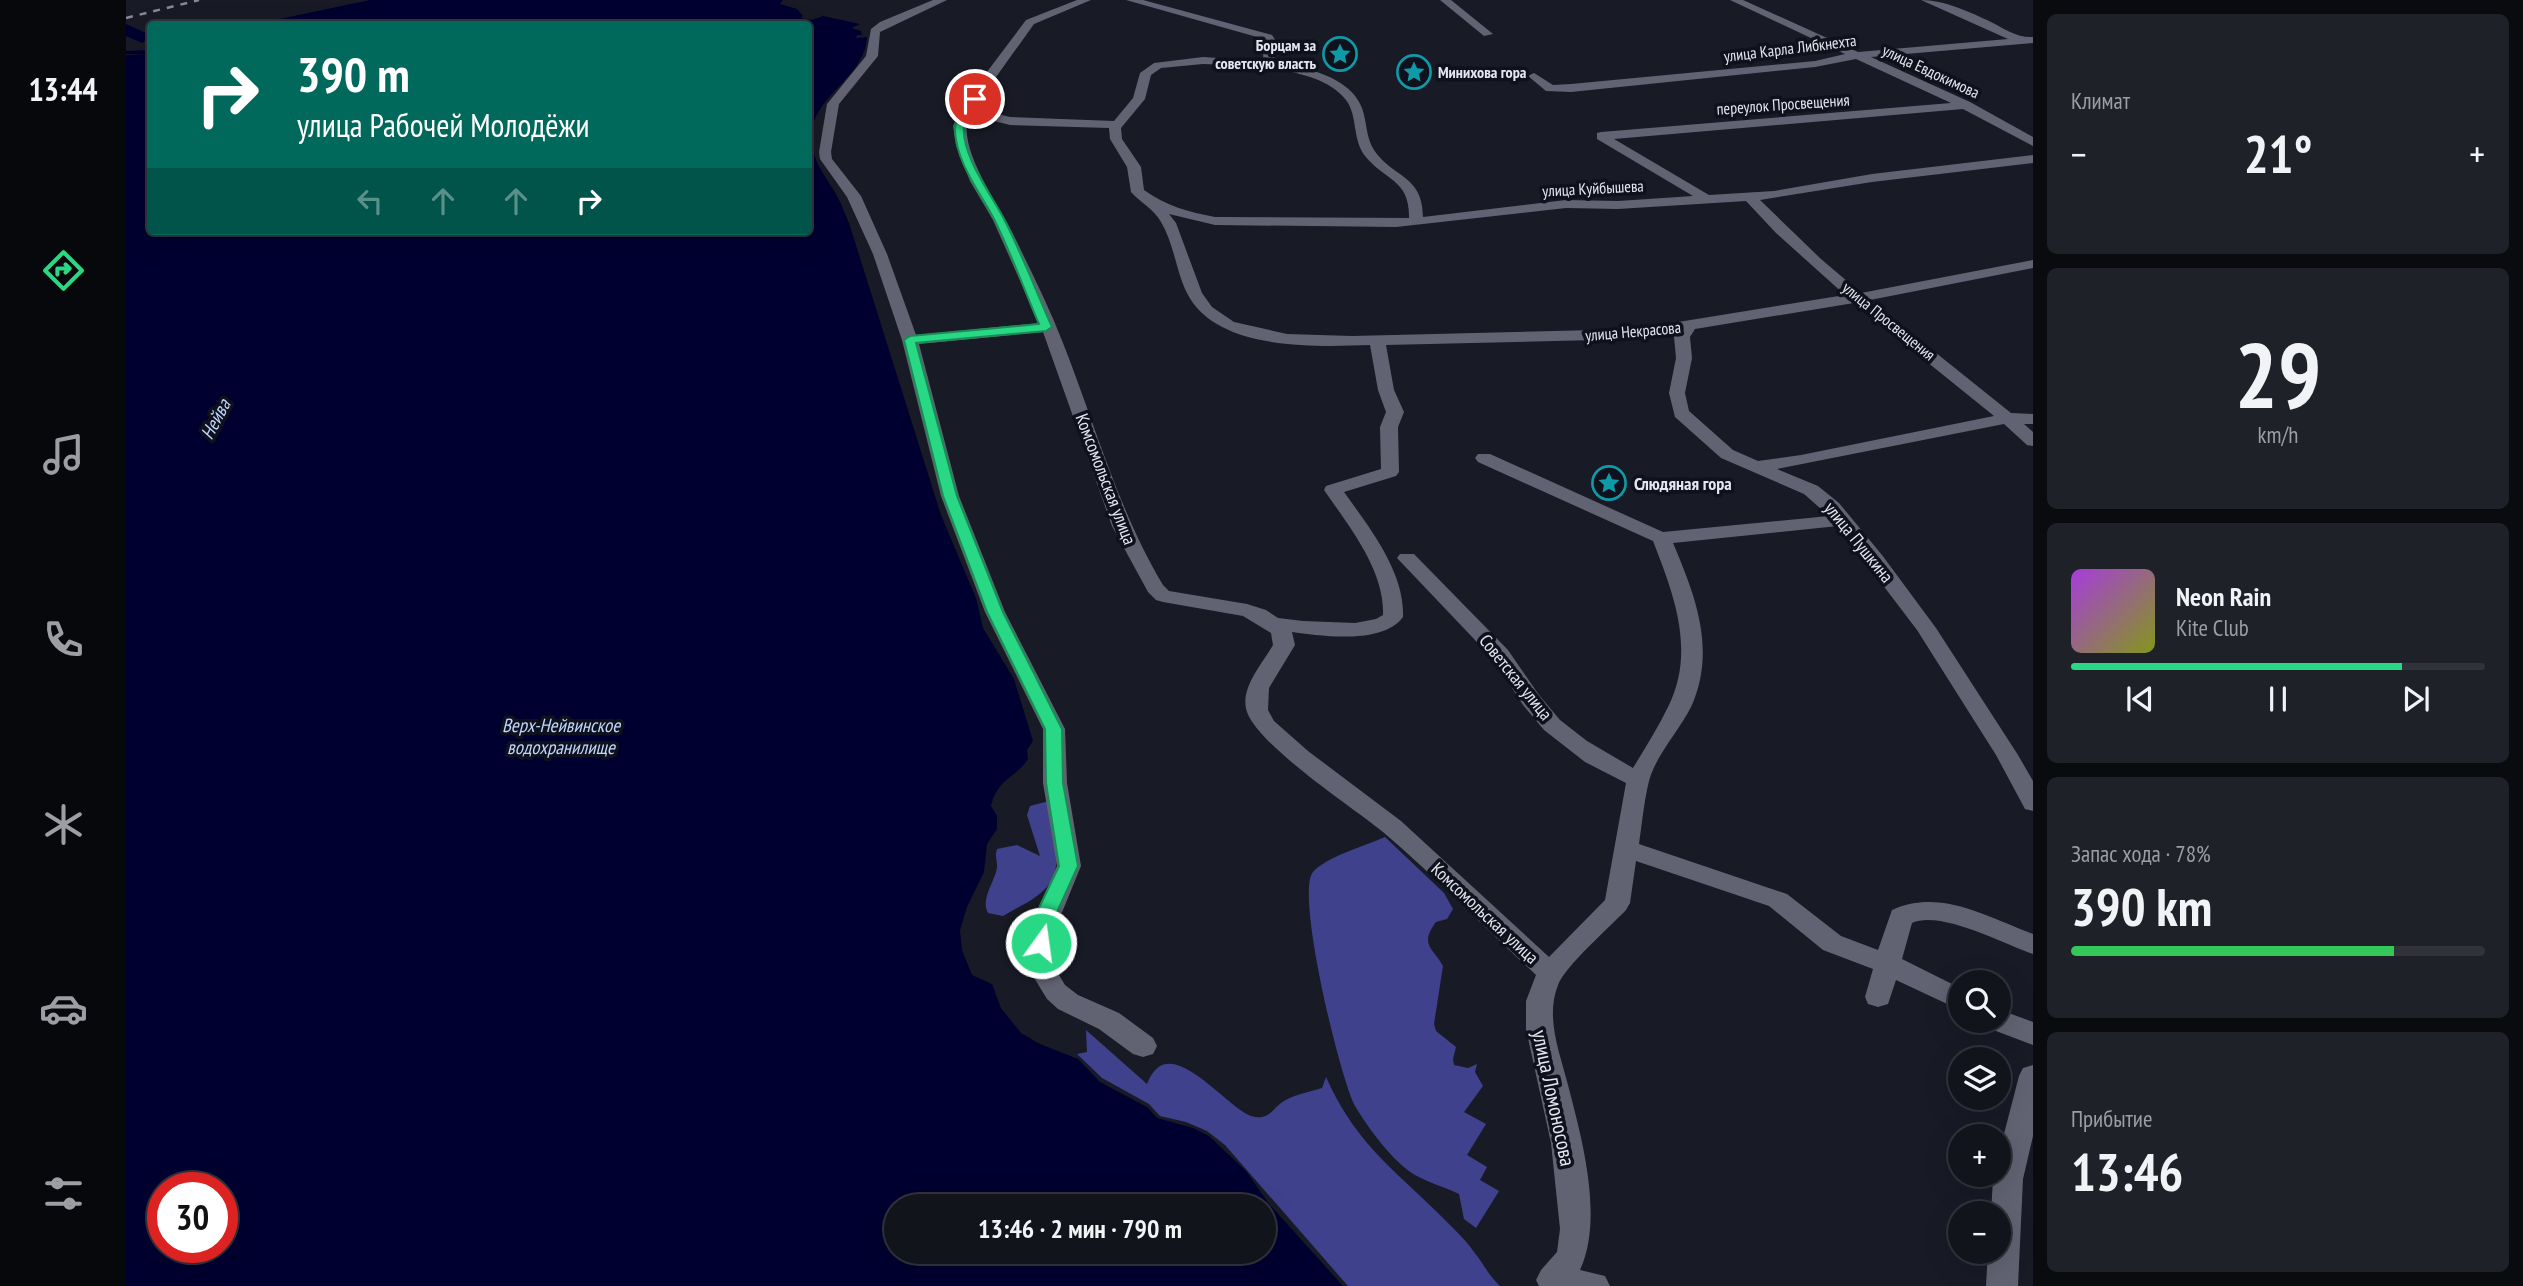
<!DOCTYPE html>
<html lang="ru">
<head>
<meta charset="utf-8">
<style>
  body { margin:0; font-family:"PT Sans Narrow",sans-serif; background:#1f2129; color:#f1f3f6; height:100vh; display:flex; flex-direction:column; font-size:26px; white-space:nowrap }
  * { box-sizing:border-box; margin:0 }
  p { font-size:23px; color:#9c9ea3 }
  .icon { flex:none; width:38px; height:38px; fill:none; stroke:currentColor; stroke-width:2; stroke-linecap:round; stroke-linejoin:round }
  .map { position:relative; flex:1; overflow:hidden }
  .side { display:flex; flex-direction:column; gap:14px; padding:14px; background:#0a0b0f; width:490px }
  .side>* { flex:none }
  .hud { position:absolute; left:21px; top:21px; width:665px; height:214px; border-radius:7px; box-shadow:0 7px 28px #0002,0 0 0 2px #31333b; background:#00695c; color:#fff; overflow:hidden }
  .controls { position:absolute; left:1822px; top:970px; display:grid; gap:14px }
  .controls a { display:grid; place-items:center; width:63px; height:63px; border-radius:50%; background:#12141c; box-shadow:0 7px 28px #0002,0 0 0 2px #31333b; font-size:35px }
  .speed { position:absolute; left:21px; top:1172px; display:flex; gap:14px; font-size:35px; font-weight:700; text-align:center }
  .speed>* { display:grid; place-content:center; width:91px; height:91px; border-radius:50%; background:#12141c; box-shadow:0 7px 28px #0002,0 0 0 2px #31333b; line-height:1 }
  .speed .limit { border:10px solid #d22; background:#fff; color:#111 }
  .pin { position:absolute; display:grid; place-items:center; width:60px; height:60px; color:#fff; margin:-30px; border:4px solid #fff; border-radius:50%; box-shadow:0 2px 7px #0007 }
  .me { position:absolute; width:77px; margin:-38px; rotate:14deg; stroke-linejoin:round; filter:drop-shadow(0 0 5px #0008) }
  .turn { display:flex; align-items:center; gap:24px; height:147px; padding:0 35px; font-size:32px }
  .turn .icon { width:91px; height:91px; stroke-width:2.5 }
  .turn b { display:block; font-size:49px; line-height:60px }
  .lanes { display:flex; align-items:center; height:66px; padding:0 35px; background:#0003; justify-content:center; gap:35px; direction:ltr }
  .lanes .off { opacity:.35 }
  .big { font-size:52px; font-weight:800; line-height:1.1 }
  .side .card { flex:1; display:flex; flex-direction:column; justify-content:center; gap:10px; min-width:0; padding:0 24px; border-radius:10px; background:#1f2129 }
  .side .dial { align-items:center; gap:0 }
  .dial b { font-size:91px; line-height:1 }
  .song { display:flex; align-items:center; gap:21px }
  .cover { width:84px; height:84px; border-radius:10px; background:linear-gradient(135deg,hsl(280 70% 55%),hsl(70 70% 35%)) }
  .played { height:7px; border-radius:4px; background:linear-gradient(90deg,#28d885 80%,#31333b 80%) }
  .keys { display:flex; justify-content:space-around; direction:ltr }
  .heat { display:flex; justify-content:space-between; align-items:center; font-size:38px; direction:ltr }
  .charge { height:10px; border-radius:5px; background:linear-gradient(90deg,#34c759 78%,#31333b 0) }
  .trip { position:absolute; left:758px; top:1194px; width:392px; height:70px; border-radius:35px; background:#12141c; box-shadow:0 7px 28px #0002,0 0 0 2px #31333b; font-weight:800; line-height:70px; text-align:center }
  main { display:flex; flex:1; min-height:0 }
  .tabs { display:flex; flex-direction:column; width:126px; justify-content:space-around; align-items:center; background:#07080b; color:#9c9ea3 }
  .tabs .icon { width:49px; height:49px }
  .tabs .current { color:#28d885 }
  .tabs b { font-size:32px; color:#f1f3f6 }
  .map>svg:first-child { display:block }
</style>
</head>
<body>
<main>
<nav class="tabs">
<b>13:44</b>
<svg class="icon current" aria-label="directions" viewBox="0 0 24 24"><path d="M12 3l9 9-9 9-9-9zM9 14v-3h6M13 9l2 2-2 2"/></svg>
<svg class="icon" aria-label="music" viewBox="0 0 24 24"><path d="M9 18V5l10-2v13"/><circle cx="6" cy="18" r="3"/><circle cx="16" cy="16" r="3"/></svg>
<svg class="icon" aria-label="phone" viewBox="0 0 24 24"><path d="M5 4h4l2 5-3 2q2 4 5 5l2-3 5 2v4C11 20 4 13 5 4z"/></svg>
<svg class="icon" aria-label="climate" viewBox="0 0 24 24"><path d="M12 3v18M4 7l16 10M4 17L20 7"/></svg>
<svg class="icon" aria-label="car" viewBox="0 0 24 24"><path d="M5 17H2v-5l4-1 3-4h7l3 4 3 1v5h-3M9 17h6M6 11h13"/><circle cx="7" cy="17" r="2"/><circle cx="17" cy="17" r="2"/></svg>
<svg class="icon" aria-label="filters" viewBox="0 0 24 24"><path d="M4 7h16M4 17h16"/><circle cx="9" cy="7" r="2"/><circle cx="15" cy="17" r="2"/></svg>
</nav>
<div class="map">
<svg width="1907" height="1286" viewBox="0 0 1907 1286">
  <rect width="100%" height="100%" fill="#181a26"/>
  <!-- forest -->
  <g fill="#3f418d">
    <path d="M 923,801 C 927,828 941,868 918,890 C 907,901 890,908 877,916 L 862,913 C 855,900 866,886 870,872 C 873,864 868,857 871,849 L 891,845 L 914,856 L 901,815 L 904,806 Z"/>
    <path d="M 1259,837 L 1318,893 L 1327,909 L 1321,919 L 1310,922 C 1293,945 1307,948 1317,966 L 1308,1024 L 1310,1031 L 1330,1047 L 1327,1059 L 1328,1065 L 1342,1068 L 1351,1064 L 1349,1072 L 1357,1086 L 1338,1112 L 1360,1124 L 1341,1155 L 1361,1167 L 1354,1180 L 1373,1191 L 1350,1228 L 1338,1219 L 1333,1194 C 1319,1187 1303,1183 1289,1175 C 1266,1161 1243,1129 1229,1106 C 1214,1078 1169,893 1187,872 C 1200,857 1241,845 1259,837 Z"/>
    <path d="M 960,1030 L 1021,1084 C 1043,1025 1102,1113 1129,1117 C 1143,1119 1146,1110 1155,1103 C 1166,1095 1183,1092 1196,1088 L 1200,1077 C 1232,1149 1275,1174 1327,1228 C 1334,1235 1342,1243 1348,1252 C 1357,1263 1363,1276 1374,1286 L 1222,1286 L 1099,1145 L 1081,1131 L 1060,1122 L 1034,1116 L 1023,1104 L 976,1078 L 951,1054 L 961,1052 Z"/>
  </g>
  <!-- water -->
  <path fill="#000030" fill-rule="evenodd" d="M 244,0 L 657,0 L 654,4 L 671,9 L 677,16 L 675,18 L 686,20 L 697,16 L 734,24 L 726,28 L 735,31 L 736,35 L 731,35 L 730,38 L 741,37 C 738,86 670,98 689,157 C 694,171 704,183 711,196 C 716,205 720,216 724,226 L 815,515 L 850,598 L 857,628 L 888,679 L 907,741 L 901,750 L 902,759 C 889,779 872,778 865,806 L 871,816 L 871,829 L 861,844 L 858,872 L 841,907 L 834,930 L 836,950 L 846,975 L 866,984 L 875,1008 L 895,1033 L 914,1044 L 952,1059 L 974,1082 L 1021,1107 L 1031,1118 L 1067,1128 L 1083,1136 L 1120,1171 L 1143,1204 L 1217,1286 L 0,1286 L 0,55 L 24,55 L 0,54 L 0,51 L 22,50 L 20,45 L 24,44 L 24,231 L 682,231 L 682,24 L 130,24 ZM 37,1188 L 96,1188 L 96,1248 L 37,1248 ZM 770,1206 L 1138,1206 L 1138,1251 L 770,1251 Z"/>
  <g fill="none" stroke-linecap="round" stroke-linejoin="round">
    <!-- river -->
    <path fill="#000030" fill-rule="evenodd" d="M 0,24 L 22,34 L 24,38 L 16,43 L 0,36 Z"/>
    <!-- street -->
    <g fill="#616373" fill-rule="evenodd">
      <path d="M 807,0 L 821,0 L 754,32 L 752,56 L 713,104 L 705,152 L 706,159 L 735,196 L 761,254 L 790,335 L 913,323 L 867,220 L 844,181 L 830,145 L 827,126 L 836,105 L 900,20 L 951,0 L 965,0 L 908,24 L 855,98 L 872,114 L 884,117 L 988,121 L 1007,98 L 1014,73 L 1028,63 L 1077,57 L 1137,61 L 1138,39 L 1000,0 L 1017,0 L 1146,35 L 1150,41 L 1148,62 C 1178,67 1224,76 1236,108 C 1241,122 1240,138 1248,150 C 1267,178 1297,175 1297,217 L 1440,200 L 1492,201 L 1567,196 L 1471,139 L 1471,133 L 1475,132 L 1825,103 L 1730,59 L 1689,67 L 1445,92 L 1420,91 L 1402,76 L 1408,73 L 1427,85 L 1445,84 L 1689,61 L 1719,54 L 1604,0 L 1617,0 L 1732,52 L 1882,39 L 1795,0 C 1818,0 1844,12 1865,22 C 1879,29 1891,38 1907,37 L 1907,43 L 1745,57 L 1844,102 L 1907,137 L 1907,146 L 1837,109 L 1488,139 L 1583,195 L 1648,191 L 1746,174 L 1907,155 L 1907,163 L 1746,182 L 1634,200 L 1695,259 L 1735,293 L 1907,260 L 1907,268 L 1744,300 L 1885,413 L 1907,414 L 1907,424 L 1898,424 L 1907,432 L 1907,446 L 1901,445 L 1878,424 L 1651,469 L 1692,486 L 1713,503 L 1756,555 L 1810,628 L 1892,755 L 1907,781 L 1907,811 L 1899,809 L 1870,755 L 1791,630 L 1712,526 L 1547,543 C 1569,595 1591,650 1565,707 C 1553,731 1530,755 1523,781 C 1518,801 1516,824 1513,844 L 1661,894 L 1715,936 L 1752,950 L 1766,910 C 1814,888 1861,917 1907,934 L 1907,954 C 1877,944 1815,910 1786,923 L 1776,959 L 1834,988 L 1834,1010 L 1770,980 L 1762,1004 L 1752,1007 L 1742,1004 L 1739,997 L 1747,969 L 1697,950 L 1643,906 L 1510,861 L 1504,903 L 1500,910 C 1484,927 1439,966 1432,985 C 1419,1018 1434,1053 1442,1085 C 1456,1139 1478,1218 1454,1270 L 1479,1276 L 1484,1286 L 1413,1286 L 1410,1280 L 1415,1270 L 1431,1252 L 1434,1229 L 1425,1143 L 1400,1029 L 1400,1001 L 1410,975 C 1359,928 1310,877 1257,832 C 1225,806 1134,747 1121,712 C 1113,689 1136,664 1147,645 L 1145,633 L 1117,616 L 1037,602 L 1030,600 L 1022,592 L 986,526 L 917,332 L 793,344 L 833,496 L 879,612 L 939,729 L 941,783 L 955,866 L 930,927 L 928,943 L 933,975 L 939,985 L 952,995 L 993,1013 L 1027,1038 L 1031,1046 L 1027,1054 L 1017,1057 L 1007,1054 L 973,1029 L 932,1009 L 921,999 L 907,976 L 902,943 L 904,927 L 931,866 L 917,783 L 917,729 L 859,612 L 815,496 L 776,340 L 747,254 L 721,197 L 694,159 L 693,152 L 701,104 L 740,56 L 745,29 L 754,22 ZM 1077,64 C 1116,65 1195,66 1220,100 C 1232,116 1226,139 1239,156 C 1259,181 1284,179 1283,218 L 1089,217 C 1063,212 1040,206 1018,190 L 1015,167 L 996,139 L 995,128 L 1019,99 L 1025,75 L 1035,68 ZM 849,106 L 864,120 L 884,125 L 983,128 L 984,139 L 1001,167 L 1005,192 C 1015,203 1028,209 1035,222 C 1048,244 1050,271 1061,293 C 1090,351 1189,347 1244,345 L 1252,390 L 1260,412 L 1254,427 L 1255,469 L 1200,486 L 1198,490 C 1222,525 1259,570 1257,615 L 1250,619 L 1229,623 L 1177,621 L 1152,618 L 1140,610 L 1121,604 L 1043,591 L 1037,585 C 992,510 969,424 937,343 C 923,307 905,271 888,236 C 874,205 820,136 849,106 ZM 1620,201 L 1650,233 L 1719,295 L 1509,329 L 1226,336 L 1161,334 L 1108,322 L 1086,307 L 1076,293 L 1050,223 L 1043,214 L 1089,225 L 1270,227 L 1440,208 L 1492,209 ZM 1728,303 L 1868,416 L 1675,455 L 1632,461 L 1607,450 L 1563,411 L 1559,393 L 1566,358 L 1564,337 L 1569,329 ZM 1551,332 L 1548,337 L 1550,358 L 1543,393 L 1549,417 L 1595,458 L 1678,494 L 1703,516 L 1537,532 L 1364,454 L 1352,454 L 1349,458 L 1352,462 L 1527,541 C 1548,595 1570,651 1542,707 C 1532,728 1519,748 1507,768 L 1461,741 L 1434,720 L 1413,695 L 1382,650 L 1288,554 L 1274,554 L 1271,558 L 1368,660 L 1397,705 L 1418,730 L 1459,762 L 1500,783 L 1479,900 L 1423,957 L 1275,821 L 1182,751 L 1148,721 L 1142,710 L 1143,688 L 1169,645 L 1166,632 C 1195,636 1257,645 1277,617 C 1279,572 1243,527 1218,492 L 1270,476 L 1273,472 L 1272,427 L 1278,412 L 1268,390 L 1260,345 L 1509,339 Z"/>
      <path d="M 1314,0 L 1325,0 L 1367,34 L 1358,36 Z"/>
      <path d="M 1872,1009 L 1907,1022 L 1907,1045 L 1862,1028 L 1858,1020 L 1872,1020 Z"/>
      <path d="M 1907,1065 L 1907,1136 L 1897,1179 L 1892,1286 L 1860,1286 L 1862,1251 L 1872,1251 L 1872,1213 L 1865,1213 L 1867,1179 L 1868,1174 L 1872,1174 L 1872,1157 L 1893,1076 L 1897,1068 Z"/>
    </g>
    <!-- rail -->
    <path stroke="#878994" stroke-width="2.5" stroke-dasharray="7 7" stroke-linecap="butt" d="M 0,18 L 73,0"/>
  </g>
  <!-- route -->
  <path fill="#28d885" stroke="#1a8c56" stroke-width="2" d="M 846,97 L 854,99 C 847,107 839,115 838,126 C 835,155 865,194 878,219 C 896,254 910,291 926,327 L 920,331 L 790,343 L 831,496 L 877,612 L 936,729 L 937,783 L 952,866 L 931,912 L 922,948 L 915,950 L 908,948 L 905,943 L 911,912 L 933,866 L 920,783 L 919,729 L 861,612 L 817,496 L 778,340 L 784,336 L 913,324 C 898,289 885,253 868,219 C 853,191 830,162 829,130 C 829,117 837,106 846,97 Z"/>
  <!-- icons -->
  <defs>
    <g id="sight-ring" transform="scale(1.75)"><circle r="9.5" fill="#0f111d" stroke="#0f9aa8" stroke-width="1.5"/><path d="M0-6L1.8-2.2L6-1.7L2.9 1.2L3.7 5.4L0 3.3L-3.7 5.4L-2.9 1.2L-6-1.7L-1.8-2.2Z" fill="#0f9aa8"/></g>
  </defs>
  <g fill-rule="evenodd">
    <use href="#sight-ring" x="1214" y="54"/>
    <use href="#sight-ring" x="1288" y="72"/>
    <use href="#sight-ring" x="1483" y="483"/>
  </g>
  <g text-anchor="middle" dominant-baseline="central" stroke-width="7" stroke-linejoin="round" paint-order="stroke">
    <!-- far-poi labels -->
    <g font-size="16" font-weight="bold" fill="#e5e6f0" stroke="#0f111d" text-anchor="end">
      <text x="1190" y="45">Борцам за<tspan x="1190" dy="18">советскую власть</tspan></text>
      <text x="1312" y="72" text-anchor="start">Минихова гора</text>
    </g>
    <!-- far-street labels -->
    <g font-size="16" fill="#e5e6f0" stroke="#0f111d">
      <text transform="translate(1664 48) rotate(-7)">улица Карла Либкнехта</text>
      <text transform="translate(1805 71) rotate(25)">улица Евдокимова</text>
      <text transform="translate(1657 104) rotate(-4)">переулок Просвещения</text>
      <text transform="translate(1467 188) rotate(-3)">улица Куйбышева</text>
      <text transform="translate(1763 321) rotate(39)">улица Просвещения</text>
      <text transform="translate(1507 331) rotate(-5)">улица Некрасова</text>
    </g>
    <!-- street labels -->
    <g font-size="18" fill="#e5e6f0" stroke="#0f111d">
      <text transform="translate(980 479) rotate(69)">Комсомольская улица</text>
      <text transform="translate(1733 542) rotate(51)">улица Пушкина</text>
      <text transform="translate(1390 677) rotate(51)">Советская улица</text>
      <text transform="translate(1359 913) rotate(43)">Комсомольская улица</text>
    </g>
    <!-- poi labels -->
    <g font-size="18" font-weight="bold" fill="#e5e6f0" stroke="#0f111d" text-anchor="start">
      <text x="1508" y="483">Слюдяная гора</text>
    </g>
    <!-- water labels -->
    <g font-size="19" font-style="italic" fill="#bfd6fe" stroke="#0f111d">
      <text transform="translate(89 419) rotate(-62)">Нейва</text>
      <text x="435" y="725">Верх-Нейвинское<tspan x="435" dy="22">водохранилище</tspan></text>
    </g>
    <!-- near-street labels -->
    <g font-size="21" fill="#e5e6f0" stroke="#0f111d">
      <text transform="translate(1428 1098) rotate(78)">улица Ломоносова</text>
    </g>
  </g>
</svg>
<div class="controls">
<a><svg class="icon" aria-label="search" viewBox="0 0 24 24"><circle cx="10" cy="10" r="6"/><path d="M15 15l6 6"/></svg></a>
<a><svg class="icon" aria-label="layers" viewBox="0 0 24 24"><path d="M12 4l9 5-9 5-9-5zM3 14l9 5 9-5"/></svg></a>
<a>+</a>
<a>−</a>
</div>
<div class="speed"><div class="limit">30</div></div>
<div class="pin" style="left:849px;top:99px;background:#d93025"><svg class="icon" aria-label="arrive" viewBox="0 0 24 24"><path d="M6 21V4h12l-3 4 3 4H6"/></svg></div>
<svg class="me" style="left:915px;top:943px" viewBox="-20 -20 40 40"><circle r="17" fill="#28d885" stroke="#fff" stroke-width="3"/><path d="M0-11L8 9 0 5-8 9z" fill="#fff"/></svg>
<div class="trip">13:46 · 2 мин · 790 m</div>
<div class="hud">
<div class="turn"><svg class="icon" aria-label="right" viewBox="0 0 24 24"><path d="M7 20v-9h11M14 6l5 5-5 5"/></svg><div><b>390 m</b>улица Рабочей Молодёжи</div></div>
<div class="lanes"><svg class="icon off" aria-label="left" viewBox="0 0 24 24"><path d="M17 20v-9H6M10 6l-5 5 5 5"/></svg><svg class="icon off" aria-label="ahead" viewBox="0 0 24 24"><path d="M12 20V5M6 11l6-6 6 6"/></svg><svg class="icon off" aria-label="ahead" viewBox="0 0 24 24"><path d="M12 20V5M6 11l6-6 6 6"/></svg><svg class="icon" aria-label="right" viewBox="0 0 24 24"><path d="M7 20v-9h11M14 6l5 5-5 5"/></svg></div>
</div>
</div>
<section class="side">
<div class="card"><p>Климат</p>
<div class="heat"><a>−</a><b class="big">21°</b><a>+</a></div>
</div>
<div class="card dial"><b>29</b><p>km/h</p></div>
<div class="card">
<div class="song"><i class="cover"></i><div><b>Neon Rain</b><p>Kite Club</p></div></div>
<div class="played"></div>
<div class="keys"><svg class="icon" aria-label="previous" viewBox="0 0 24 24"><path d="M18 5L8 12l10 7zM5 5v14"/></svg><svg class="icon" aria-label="pause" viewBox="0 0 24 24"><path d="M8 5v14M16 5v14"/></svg><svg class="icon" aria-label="next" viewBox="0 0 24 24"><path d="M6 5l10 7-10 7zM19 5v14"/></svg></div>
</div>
<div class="card"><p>Запас хода · 78%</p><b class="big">390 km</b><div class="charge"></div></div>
<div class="card"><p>Прибытие</p><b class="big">13:46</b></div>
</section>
</main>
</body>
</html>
